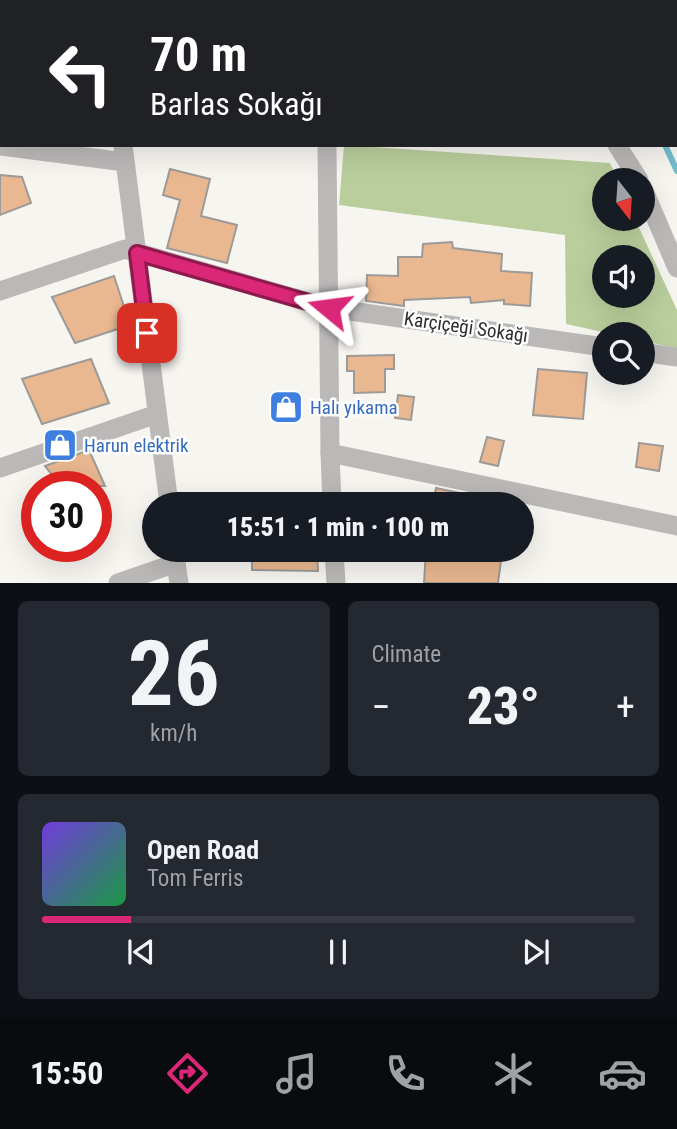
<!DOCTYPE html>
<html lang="en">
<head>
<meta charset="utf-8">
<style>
  body { margin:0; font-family:"Roboto Condensed",sans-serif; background:#242831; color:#f1f3f6; height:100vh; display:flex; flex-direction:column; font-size:26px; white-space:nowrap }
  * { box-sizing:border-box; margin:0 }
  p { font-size:23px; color:#9ea1a6 }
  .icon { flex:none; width:38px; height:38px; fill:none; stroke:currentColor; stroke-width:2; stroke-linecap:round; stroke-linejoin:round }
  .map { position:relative; height:583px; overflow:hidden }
  .panel { display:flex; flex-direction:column; gap:18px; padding:18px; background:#0d0f14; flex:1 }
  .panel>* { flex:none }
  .guide { position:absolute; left:0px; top:0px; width:677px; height:147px; box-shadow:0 7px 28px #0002; background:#202124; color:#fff; overflow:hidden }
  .needle { width:46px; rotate:163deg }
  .buttons { position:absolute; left:592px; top:168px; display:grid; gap:14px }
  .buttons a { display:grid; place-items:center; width:63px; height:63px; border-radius:50%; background:#171b24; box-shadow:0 7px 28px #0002; font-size:35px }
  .speed { position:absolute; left:21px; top:471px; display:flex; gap:14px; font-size:35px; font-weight:700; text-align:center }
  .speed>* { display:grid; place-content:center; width:91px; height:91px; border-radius:50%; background:#171b24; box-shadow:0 7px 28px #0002; line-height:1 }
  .speed .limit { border:10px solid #d22; background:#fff; color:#111 }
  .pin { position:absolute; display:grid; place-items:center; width:60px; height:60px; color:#fff; margin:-30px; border-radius:14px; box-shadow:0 4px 10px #0006 }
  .me { position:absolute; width:77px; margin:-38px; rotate:286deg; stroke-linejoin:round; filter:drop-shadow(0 0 5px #0008) }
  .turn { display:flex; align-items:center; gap:24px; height:147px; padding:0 35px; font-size:32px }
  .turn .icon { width:91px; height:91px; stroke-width:2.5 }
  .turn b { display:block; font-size:49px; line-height:60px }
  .big { font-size:52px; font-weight:800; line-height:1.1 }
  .panel .widget { flex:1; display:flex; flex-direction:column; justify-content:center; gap:10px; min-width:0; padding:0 24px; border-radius:10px; background:#242831 }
  .panel .dial { align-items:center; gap:0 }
  .dial b { font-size:91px; line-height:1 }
  .song { display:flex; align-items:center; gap:21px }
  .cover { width:84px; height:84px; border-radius:10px; background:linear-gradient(135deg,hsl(260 70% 55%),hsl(140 70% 35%)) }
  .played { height:7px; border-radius:4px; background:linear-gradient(90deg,#db2777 15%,#363941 15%) }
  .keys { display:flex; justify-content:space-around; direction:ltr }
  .heat { display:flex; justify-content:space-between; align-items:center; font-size:38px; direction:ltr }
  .panel .tiles { flex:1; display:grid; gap:18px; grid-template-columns:1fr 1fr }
  .widget:last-child { grid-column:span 2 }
  .trip { position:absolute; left:142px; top:492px; width:392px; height:70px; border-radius:35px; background:#171b24; box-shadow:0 7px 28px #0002; font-weight:800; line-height:70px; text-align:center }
  .dock { display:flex; height:112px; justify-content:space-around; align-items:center; background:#090b0e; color:#9ea1a6 }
  .dock .icon { width:49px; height:49px }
  .dock .on { color:#db2777 }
  .dock b { font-size:32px; color:#f1f3f6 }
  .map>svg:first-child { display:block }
</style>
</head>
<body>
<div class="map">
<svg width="677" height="583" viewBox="0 0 677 583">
  <rect width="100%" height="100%" fill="#f7f5f0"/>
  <!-- green -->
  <path fill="#bace9d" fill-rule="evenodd" d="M 344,145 L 610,163 L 618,180 L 604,180 L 604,219 L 635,219 L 677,310 L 677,348 L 642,341 L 642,334 L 612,334 L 566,324 L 565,235 L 339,205 ZM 604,257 L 642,257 L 642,296 L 604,296 Z"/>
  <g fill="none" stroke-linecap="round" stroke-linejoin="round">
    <!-- stream -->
    <g stroke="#72bccc" stroke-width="6">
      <path d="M 600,0 L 601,2"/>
      <path d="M 665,145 L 677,171"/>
    </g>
  </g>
  <!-- building -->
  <g fill="#e9b790" stroke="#9e9a97" stroke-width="2">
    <path d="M 170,169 L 210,179 L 201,216 L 237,225 L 227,263 L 167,248 L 180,200 L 163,195 Z"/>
    <path d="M 0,175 L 22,177 L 31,203 L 0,215 Z"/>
    <path d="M 452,242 L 453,248 L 502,254 L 501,271 L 532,273 L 530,306 L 504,304 L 504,300 L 471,303 L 470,297 L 404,300 L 404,306 L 366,301 L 367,275 L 398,276 L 398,257 L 422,257 L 423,244 Z"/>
    <path d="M 114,276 L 130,325 L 75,343 L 52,297 Z"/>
    <path d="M 394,355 L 394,369 L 385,369 L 385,392 L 354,393 L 354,371 L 347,371 L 347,356 Z"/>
    <path d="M 91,359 L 109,403 L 42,424 L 22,379 Z"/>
    <path d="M 538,369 L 587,373 L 583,419 L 533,415 Z"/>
    <path d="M 398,395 L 414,397 L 411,420 L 395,418 Z"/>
    <path d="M 487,437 L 504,441 L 498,466 L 480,462 Z"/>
    <path d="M 639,443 L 663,446 L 659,471 L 636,467 Z"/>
    <path d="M 89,450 L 105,486 L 61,486 L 45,466 Z"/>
    <path d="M 436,488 L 498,501 L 497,504 L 433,504 Z"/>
    <path d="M 252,550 L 317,550 L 318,571 L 252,570 Z"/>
    <path d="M 426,550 L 483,550 L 502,553 L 498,583 L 424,583 Z"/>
  </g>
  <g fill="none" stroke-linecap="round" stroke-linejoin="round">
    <!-- service -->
    <g stroke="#bbb8b8" stroke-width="10">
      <path d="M 658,0 L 659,2"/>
      <path d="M 676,45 L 677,49"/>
    </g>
    <!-- minor -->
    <g stroke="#bbb8b8" stroke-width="19">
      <path d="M 103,0 L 113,2"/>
      <path d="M 259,0 L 260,2"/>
      <path d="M 291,0 L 293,2"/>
      <path d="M 374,0 L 375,2"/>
      <path d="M 552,0 L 553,2"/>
      <path d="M 123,145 L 169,504"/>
      <path d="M 327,145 L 330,453 L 332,504"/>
      <path d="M 617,145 L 639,180"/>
      <path d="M 0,146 L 125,162"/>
      <path d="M 642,186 L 677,268"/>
      <path d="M 0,291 L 125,249 L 329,308 L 604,347"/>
      <path d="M 642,352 L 677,357"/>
      <path d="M 330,453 L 677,526"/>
      <path d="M 0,468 L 157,414"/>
      <path d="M 174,550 L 179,583"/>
      <path d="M 334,550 L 336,583"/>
      <path d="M 118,583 L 176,563"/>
    </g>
  </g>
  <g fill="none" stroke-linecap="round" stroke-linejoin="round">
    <!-- route casing -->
    <g stroke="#8e194d" stroke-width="18">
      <path id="route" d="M 147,333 L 137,253 L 329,308"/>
    </g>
    <!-- route -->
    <use href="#route" stroke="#db2777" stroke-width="12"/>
  </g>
  <!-- icons -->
  <defs>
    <g id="shop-square" transform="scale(1.75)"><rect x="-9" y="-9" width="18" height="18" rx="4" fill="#3f7fe0" stroke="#fff"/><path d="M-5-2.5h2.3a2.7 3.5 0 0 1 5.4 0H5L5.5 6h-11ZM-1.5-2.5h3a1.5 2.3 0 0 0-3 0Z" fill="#fff"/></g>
  </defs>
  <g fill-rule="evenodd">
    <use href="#shop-square" x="286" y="407"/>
    <use href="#shop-square" x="60" y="445"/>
  </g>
  <g text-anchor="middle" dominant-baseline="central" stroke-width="5" stroke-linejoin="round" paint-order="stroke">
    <!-- street labels -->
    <g font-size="19" fill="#2f2e2d" stroke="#fff">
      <text transform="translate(466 327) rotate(8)">Karçiçeği Sokağı</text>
    </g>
    <!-- shop labels -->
    <g font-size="19" fill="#366cbe" stroke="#fff" text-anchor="start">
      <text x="310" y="407">Halı yıkama</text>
      <text x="84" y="445">Harun elektrik</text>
    </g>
  </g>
</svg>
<div class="buttons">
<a><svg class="needle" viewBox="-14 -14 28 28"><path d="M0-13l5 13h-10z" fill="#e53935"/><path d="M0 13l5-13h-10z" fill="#9ea1a6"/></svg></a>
<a><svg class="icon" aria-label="sound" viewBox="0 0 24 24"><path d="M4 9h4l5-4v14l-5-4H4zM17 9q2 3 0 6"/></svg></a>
<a><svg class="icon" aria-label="search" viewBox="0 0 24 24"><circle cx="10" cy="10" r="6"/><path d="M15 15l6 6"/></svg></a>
</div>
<div class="speed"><div class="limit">30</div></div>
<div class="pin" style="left:147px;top:333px;background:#d93025"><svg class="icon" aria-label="arrive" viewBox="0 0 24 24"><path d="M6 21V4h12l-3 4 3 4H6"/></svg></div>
<svg class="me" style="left:329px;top:308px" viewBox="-20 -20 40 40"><path d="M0-17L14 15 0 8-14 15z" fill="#db2777" stroke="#fff" stroke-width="4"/></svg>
<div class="trip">15:51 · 1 min · 100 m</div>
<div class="guide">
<div class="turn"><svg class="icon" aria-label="left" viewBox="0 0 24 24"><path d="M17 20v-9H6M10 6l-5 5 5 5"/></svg><div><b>70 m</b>Barlas Sokağı</div></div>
</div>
</div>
<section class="panel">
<div class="tiles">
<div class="widget dial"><b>26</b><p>km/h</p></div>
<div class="widget"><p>Climate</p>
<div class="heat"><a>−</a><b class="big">23°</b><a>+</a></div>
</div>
<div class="widget">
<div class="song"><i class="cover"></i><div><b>Open Road</b><p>Tom Ferris</p></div></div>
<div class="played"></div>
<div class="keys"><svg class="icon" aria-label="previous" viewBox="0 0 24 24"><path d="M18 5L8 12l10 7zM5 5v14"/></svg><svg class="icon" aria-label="pause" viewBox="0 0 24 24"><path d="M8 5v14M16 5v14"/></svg><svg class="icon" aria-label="next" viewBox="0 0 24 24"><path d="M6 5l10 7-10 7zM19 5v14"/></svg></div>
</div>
</div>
</section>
<nav class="dock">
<b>15:50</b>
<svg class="icon on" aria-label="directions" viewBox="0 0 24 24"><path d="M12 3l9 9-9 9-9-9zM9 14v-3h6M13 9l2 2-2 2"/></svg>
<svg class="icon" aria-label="music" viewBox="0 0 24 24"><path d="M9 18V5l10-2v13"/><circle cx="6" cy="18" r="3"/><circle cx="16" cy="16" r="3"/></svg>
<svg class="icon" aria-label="phone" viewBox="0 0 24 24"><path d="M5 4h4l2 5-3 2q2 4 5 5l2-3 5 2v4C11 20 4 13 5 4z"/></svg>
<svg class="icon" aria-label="climate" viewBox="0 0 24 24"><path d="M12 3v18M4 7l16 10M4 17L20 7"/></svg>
<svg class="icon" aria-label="car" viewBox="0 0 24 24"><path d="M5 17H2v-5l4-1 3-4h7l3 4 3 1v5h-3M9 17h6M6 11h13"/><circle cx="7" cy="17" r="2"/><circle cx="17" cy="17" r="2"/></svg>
</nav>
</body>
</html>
